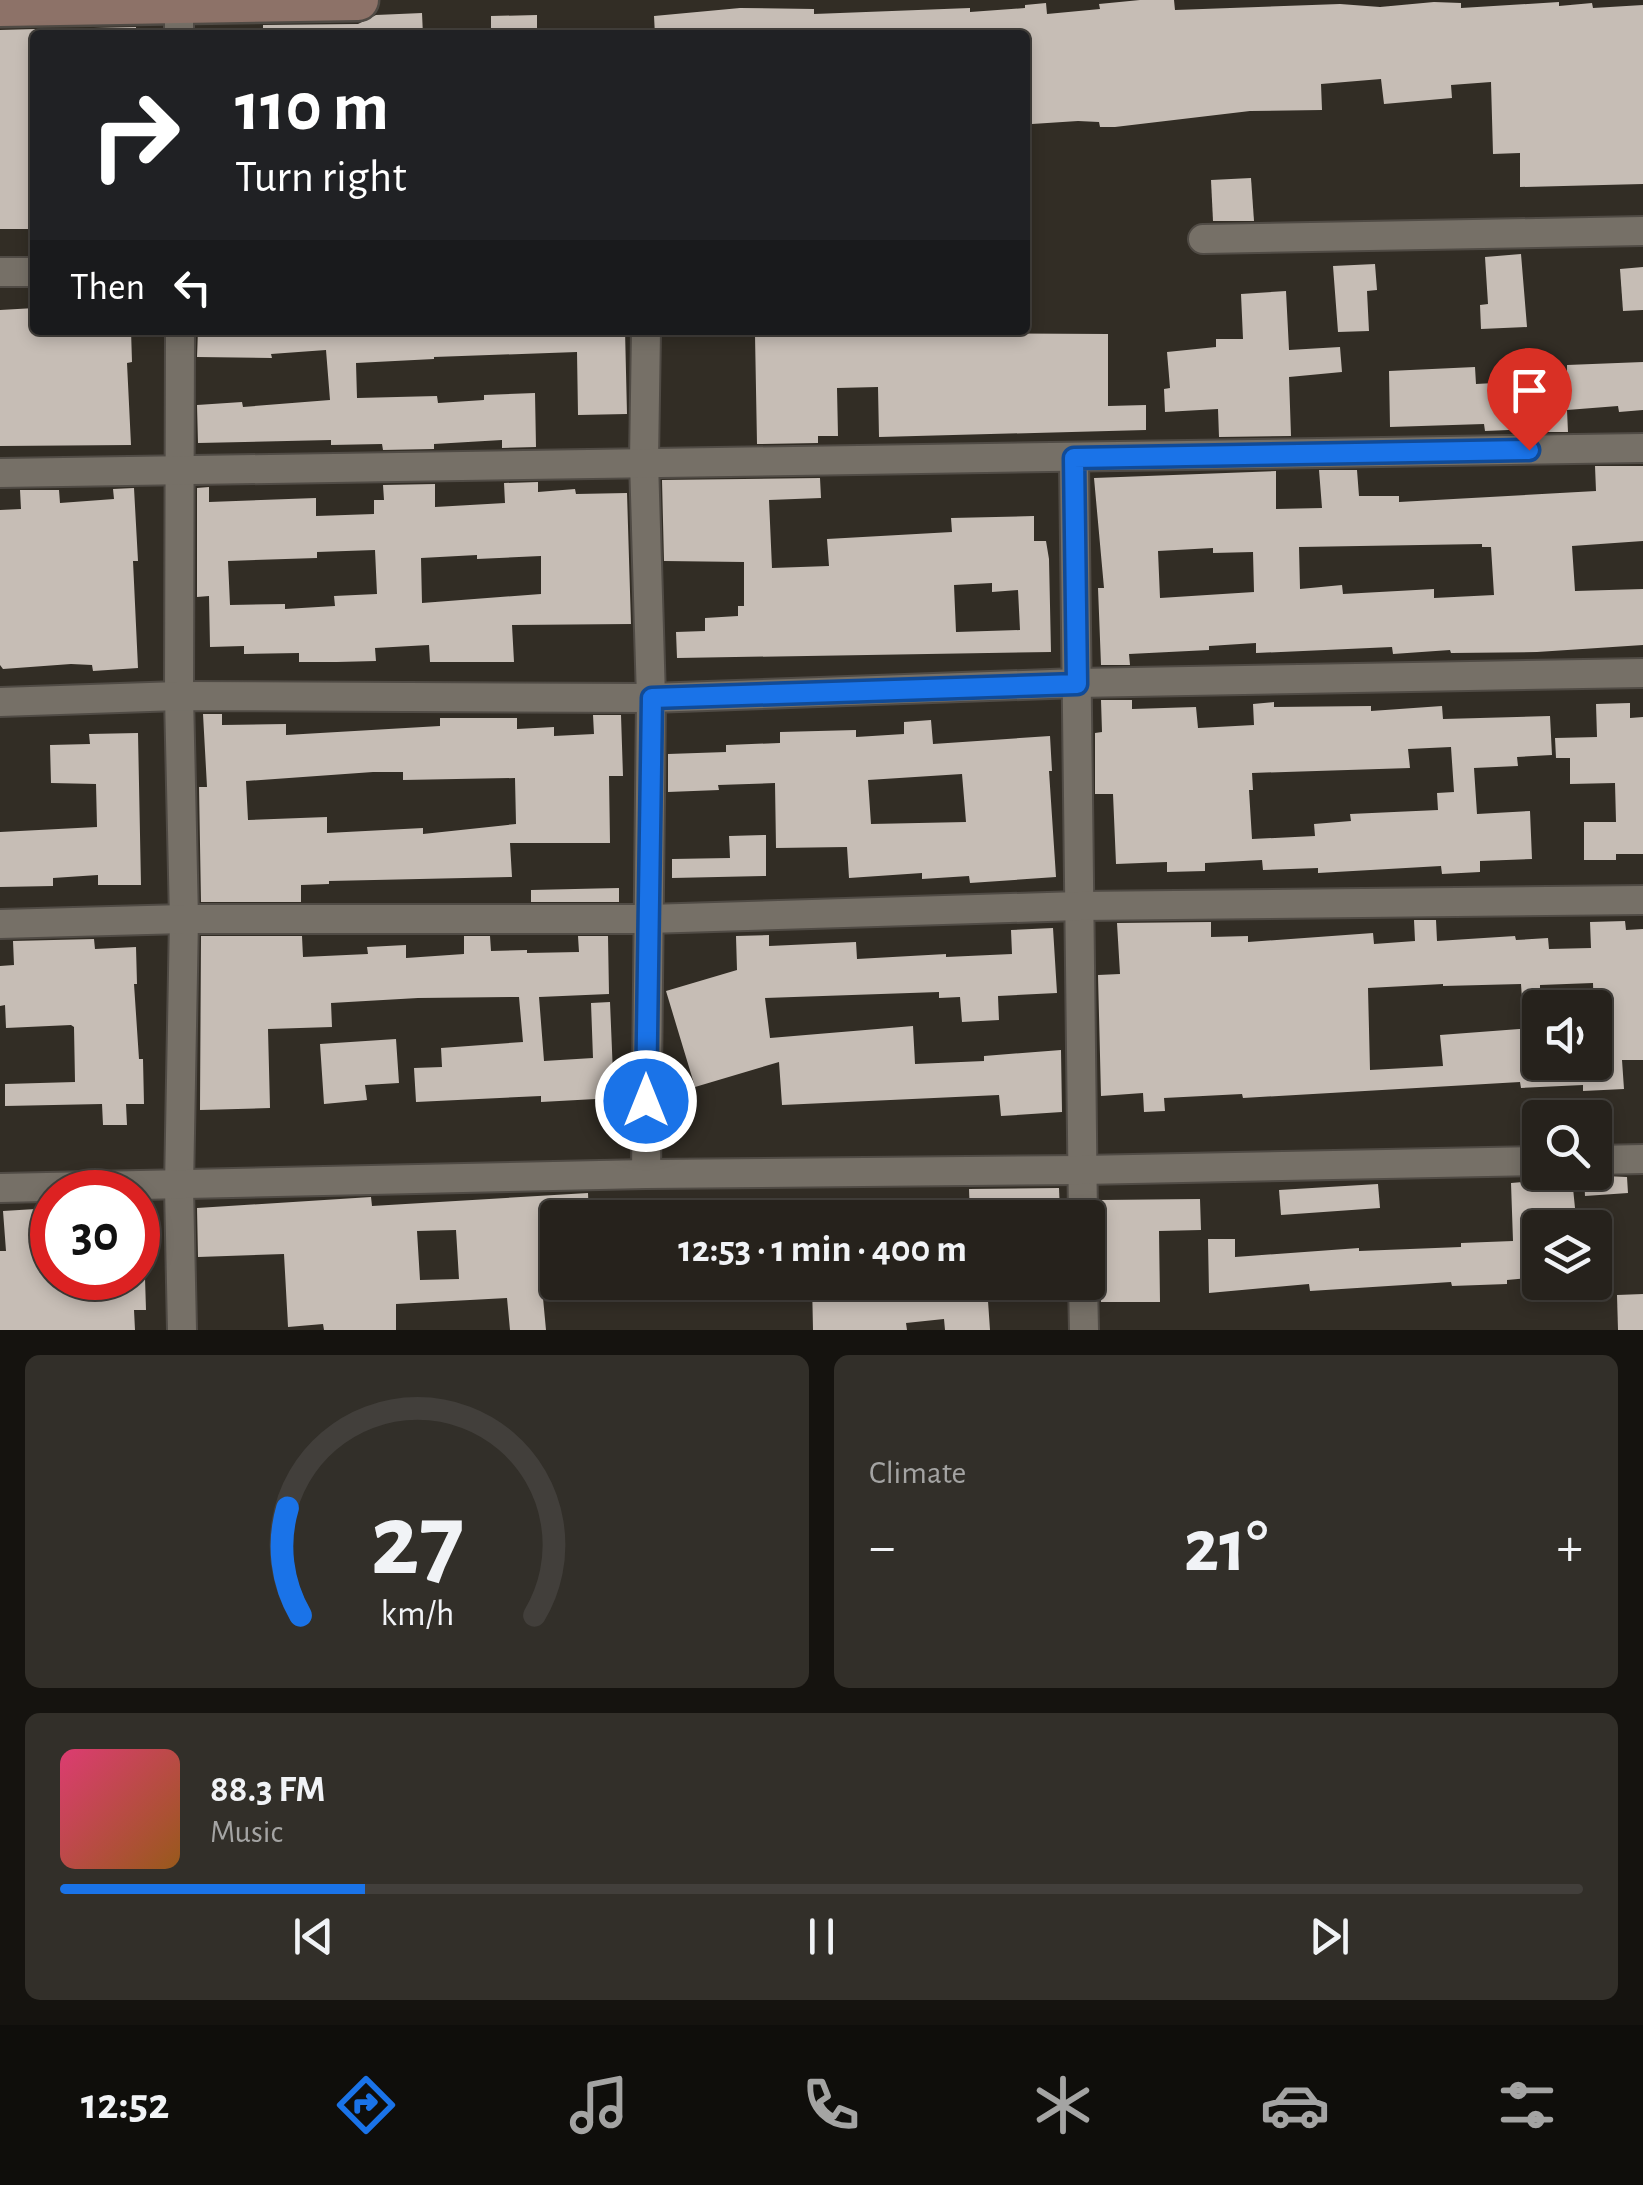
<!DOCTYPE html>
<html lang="en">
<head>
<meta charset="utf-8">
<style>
  body { margin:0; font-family:"Alegreya Sans",sans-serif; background:#322f29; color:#f1f3f6; height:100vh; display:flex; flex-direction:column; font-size:38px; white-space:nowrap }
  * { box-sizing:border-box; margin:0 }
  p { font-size:32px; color:#a4a4a3 }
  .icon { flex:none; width:55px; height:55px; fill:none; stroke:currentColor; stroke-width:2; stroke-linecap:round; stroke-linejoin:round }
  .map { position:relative; height:1330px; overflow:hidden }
  .side { display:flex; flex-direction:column; gap:25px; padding:25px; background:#15130f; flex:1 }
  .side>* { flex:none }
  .banner { position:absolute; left:30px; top:30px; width:1000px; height:305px; border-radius:10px; box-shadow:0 5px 15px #0003,0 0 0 2px #423f3b; background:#202124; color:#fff; overflow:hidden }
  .controls { position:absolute; left:1522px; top:990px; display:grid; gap:20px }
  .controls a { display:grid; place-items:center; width:90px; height:90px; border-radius:10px; background:#26221c; box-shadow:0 5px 15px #0003,0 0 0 2px #423f3b; font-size:50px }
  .speed { position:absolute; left:30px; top:1170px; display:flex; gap:20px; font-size:50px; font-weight:700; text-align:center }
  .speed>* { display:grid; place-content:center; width:130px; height:130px; border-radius:50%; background:#26221c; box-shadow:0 5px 15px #0003,0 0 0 2px #423f3b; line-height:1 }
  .speed .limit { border:15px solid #d22; background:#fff; color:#111 }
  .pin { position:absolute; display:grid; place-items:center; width:85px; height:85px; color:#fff; margin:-102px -42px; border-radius:50% 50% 50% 0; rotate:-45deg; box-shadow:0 0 10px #0007 }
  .pin .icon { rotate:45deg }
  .me { position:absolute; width:110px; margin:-55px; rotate:0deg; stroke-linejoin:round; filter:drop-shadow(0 0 8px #0008) }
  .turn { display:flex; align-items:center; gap:35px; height:210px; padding:0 40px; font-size:45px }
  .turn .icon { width:130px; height:130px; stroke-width:2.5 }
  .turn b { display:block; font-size:70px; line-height:85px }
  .then { display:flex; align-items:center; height:95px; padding:0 40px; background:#0003; gap:20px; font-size:38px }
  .big { font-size:75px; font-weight:700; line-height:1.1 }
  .side .widget { flex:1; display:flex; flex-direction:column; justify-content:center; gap:15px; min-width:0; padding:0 35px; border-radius:15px; background:#322f29 }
  .side .dial { align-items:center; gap:0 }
  .dial svg { height:260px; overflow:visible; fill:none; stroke:#423f3b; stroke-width:7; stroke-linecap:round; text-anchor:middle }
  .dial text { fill:#f1f3f6; stroke:none }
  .song { display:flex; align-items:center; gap:30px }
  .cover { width:120px; height:120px; border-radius:15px; background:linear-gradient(135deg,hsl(340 70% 55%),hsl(30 70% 35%)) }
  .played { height:10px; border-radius:5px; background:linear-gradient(90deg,#1a73e8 20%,#423f3b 20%) }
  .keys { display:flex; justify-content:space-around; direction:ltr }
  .heat { display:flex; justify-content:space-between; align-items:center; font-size:55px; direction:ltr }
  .side .tiles { flex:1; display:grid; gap:25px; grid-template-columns:1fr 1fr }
  .widget:last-child { grid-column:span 2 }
  .trip { position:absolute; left:540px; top:1200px; width:565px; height:100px; border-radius:10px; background:#26221c; box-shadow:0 5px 15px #0003,0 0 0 2px #423f3b; font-weight:700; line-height:100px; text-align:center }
  .dock { display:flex; height:160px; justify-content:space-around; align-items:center; background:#0f0e0b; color:#a4a4a3 }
  .dock .icon { width:70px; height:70px }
  .dock .selected { color:#1a73e8 }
  .dock b { font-size:45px; color:#f1f3f6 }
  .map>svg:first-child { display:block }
</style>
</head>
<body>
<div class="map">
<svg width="1643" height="1330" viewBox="0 0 1643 1330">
  <rect width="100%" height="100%" fill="#322d25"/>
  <!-- building -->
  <g fill="#c6bdb5" fill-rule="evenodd">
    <path d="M 1140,0 L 1174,0 L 1175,10 L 1340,4 L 1380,7 L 1434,2 L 1461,3 L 1461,8 L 1559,2 L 1559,6 L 1592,3 L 1593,8 L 1643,5 L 1643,184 L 1520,187 L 1520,153 L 1493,154 L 1491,82 L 1451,85 L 1452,98 L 1384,104 L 1381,79 L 1321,84 L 1322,110 L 1250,111 L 1115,127 L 1100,127 L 1099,122 L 1078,121 L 1032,124 L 1032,115 L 1025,115 L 1025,35 L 655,35 L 654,16 L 740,8 L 814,9 L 814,14 L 970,8 L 970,12 L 1025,8 L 1025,5 L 1046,3 L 1047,14 L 1100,9 L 1099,4 Z"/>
    <path d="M 422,13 L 423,35 L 263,35 L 263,25 L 358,24 L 376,15 Z"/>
    <path d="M 537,15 L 537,35 L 491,35 L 491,16 Z"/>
    <path d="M 136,27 L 136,35 L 51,35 L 51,29 Z"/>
    <path d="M 35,29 L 35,229 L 0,229 L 0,30 Z"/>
    <path d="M 1251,178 L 1254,221 L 1213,221 L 1211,180 Z"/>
    <path d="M 1521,254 L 1527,327 L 1481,329 L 1480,305 L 1488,304 L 1485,257 Z"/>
    <path d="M 1375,264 L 1377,290 L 1367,291 L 1369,331 L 1338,332 L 1333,266 Z"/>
    <path d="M 1643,267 L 1643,310 L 1623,311 L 1620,269 Z"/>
    <path d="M 1286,291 L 1289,350 L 1340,347 L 1342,372 L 1289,377 L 1291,436 L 1219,437 L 1218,409 L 1165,412 L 1164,389 L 1170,388 L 1167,352 L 1216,347 L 1216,339 L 1243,339 L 1241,294 Z"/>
    <path d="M 35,308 L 35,330 L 131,330 L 132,362 L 127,363 L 131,445 L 0,446 L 0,310 Z"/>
    <path d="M 198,330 L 625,330 L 627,414 L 578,415 L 577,352 L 434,357 L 434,359 L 356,363 L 357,398 L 437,396 L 438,403 L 484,400 L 484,395 L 535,393 L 536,447 L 502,448 L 502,440 L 434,444 L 434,449 L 383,450 L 382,444 L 331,445 L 331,440 L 198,443 L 197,405 L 242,402 L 243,407 L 330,400 L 326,350 L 271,354 L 272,358 L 197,357 Z"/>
    <path d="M 950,333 L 1108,334 L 1108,406 L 1146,405 L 1146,430 L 879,437 L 878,387 L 837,388 L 838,436 L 818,436 L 818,443 L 757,444 L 755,335 Z"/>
    <path d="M 1643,362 L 1643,410 L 1619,412 L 1618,406 L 1567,410 L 1568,432 L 1535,432 L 1535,429 L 1485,431 L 1484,424 L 1390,427 L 1389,371 L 1475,367 L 1476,384 L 1532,381 L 1532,374 L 1567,372 L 1567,365 Z"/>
    <path d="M 1595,466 L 1643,466 L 1643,541 L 1572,546 L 1575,591 L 1643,589 L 1643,645 L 1537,652 L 1451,653 L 1450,650 L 1393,654 L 1392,647 L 1256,653 L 1256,643 L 1209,646 L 1209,650 L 1129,654 L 1130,665 L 1101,665 L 1098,588 L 1104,588 L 1094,478 L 1276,471 L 1276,509 L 1322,508 L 1319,470 L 1357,470 L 1359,496 L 1399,496 L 1399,502 L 1596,491 ZM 1482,544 L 1482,547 L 1491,547 L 1494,595 L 1434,598 L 1434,589 L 1343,594 L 1342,585 L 1300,589 L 1299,547 ZM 1213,548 L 1213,553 L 1253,552 L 1254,592 L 1160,598 L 1158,551 Z"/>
    <path d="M 820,478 L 821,498 L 769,500 L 772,568 L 829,566 L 827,539 L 952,532 L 951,518 L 1034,516 L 1034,541 L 1046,541 L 1049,559 L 1051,652 L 677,658 L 676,632 L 705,631 L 705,618 L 738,616 L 738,606 L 744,606 L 744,562 L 664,561 L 662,480 ZM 992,583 L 992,592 L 1018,590 L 1020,630 L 956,632 L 954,585 Z"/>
    <path d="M 538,482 L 538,492 L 575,489 L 576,494 L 627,493 L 631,624 L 512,625 L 514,662 L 430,662 L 429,645 L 375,648 L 376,661 L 337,662 L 299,662 L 299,653 L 244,654 L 244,646 L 210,647 L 209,596 L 197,597 L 197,488 L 209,487 L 209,502 L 316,498 L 316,516 L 374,514 L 374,500 L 384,500 L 383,485 L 435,484 L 435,507 L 505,503 L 504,483 ZM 375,550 L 377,594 L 334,596 L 335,606 L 285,609 L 285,604 L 230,605 L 228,561 L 317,558 L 317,552 ZM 477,555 L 477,559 L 541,556 L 541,594 L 422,603 L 421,558 Z"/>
    <path d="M 134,488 L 138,561 L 133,561 L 138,668 L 93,671 L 92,665 L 71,664 L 3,669 L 0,665 L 0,510 L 21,509 L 20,490 L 59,490 L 60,503 L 114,499 L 113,489 Z"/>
    <path d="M 1101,700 L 1132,700 L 1132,709 L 1196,707 L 1198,728 L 1254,725 L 1253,704 L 1274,702 L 1274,707 L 1371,706 L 1371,711 L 1442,706 L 1443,719 L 1550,716 L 1552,755 L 1517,757 L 1518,766 L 1474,768 L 1477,814 L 1530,811 L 1532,859 L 1480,861 L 1480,872 L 1442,874 L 1441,866 L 1318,873 L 1318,868 L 1263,870 L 1262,860 L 1205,863 L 1205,871 L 1167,872 L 1167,862 L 1116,864 L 1113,794 L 1095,794 L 1095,733 L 1102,732 ZM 1451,747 L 1454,792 L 1437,793 L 1438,810 L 1350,814 L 1351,821 L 1314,824 L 1315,836 L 1252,839 L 1249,790 L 1253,790 L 1252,773 L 1410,768 L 1408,749 Z"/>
    <path d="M 1630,703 L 1630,718 L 1643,717 L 1643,854 L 1616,854 L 1616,860 L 1584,860 L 1584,822 L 1616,822 L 1615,783 L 1570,784 L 1570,758 L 1556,758 L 1555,738 L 1597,737 L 1596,704 Z"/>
    <path d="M 203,714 L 222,714 L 222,725 L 286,724 L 286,735 L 440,726 L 440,718 L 517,718 L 517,729 L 554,727 L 554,736 L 594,734 L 593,715 L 621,715 L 623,776 L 609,776 L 610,843 L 510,843 L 512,877 L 329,881 L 329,884 L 301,885 L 301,902 L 201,902 L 199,787 L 207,787 ZM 373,772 L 403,772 L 403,780 L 515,778 L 516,824 L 423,834 L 423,828 L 327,833 L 327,817 L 248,820 L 246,781 Z"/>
    <path d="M 931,720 L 933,744 L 1050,736 L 1052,771 L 1049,771 L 1056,877 L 970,883 L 969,876 L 922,879 L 922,873 L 849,878 L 847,847 L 776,848 L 775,783 L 718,785 L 719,790 L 668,792 L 668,754 L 726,752 L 726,745 L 780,743 L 780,732 L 856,730 L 856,737 L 904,734 L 904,722 ZM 962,774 L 966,822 L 871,824 L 868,780 Z"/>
    <path d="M 138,733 L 141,885 L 98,885 L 98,875 L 53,878 L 53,886 L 0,887 L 0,832 L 97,827 L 96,784 L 51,783 L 50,745 L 90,744 L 89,734 Z"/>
    <path d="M 766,835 L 766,876 L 672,878 L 672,859 L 730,858 L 729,836 Z"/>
    <path d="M 619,888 L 619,902 L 531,902 L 531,890 Z"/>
    <path d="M 1414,920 L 1436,920 L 1437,941 L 1515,936 L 1516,940 L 1548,938 L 1549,949 L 1591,948 L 1590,922 L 1625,921 L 1626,930 L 1643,929 L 1643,1060 L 1622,1060 L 1624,1089 L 1583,1091 L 1583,1085 L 1521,1088 L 1520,1082 L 1243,1098 L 1242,1094 L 1164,1098 L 1165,1111 L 1144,1112 L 1143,1093 L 1101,1096 L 1098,975 L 1120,974 L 1117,923 L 1211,922 L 1211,937 L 1248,936 L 1248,942 L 1373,933 L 1374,944 L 1415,941 ZM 1593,983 L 1595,1062 L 1540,1062 L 1540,985 ZM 1443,984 L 1443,986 L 1521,984 L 1524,1028 L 1532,1028 L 1440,1035 L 1443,1066 L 1370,1070 L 1368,988 Z"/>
    <path d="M 1053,928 L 1057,993 L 998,996 L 999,1020 L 962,1022 L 960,997 L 939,998 L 939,992 L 765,998 L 770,1038 L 913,1026 L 915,1064 L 984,1061 L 984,1056 L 1061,1050 L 1062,1112 L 1001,1116 L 999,1095 L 782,1105 L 779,1062 L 695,1087 L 666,991 L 737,970 L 736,936 L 769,935 L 769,946 L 856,942 L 857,959 L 946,954 L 946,957 L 1012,954 L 1011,930 Z"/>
    <path d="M 201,936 L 302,936 L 303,957 L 368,954 L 367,947 L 406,945 L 406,958 L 464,954 L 464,936 L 490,936 L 491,951 L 527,950 L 527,953 L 579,952 L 578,936 L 608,936 L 609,994 L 539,997 L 544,1061 L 593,1058 L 591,1003 L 610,1002 L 614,1098 L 541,1102 L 541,1096 L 416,1102 L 414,1068 L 442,1067 L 441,1048 L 523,1042 L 519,997 L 418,998 L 331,1003 L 332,1027 L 268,1029 L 270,1108 L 200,1110 Z"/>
    <path d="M 94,939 L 95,949 L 136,947 L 137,984 L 134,984 L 139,1059 L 143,1059 L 144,1104 L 126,1104 L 127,1125 L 103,1125 L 102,1104 L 5,1106 L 5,1084 L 75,1082 L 74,1027 L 71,1025 L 6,1028 L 5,1005 L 0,1006 L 0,966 L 14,965 L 13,941 Z"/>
    <path d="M 396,1039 L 399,1083 L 365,1085 L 367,1100 L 324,1104 L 320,1044 Z"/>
    <path d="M 1584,1175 L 1627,1177 L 1628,1193 L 1585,1196 Z"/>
    <path d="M 1572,1178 L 1577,1228 L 1540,1228 L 1540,1277 L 1507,1280 L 1507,1284 L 1452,1286 L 1451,1282 L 1310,1291 L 1309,1284 L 1209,1293 L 1208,1239 L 1235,1239 L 1235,1257 L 1359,1248 L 1359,1251 L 1461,1247 L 1461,1243 L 1513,1241 L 1511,1183 Z"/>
    <path d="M 1378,1184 L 1380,1208 L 1281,1215 L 1279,1190 Z"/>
    <path d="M 1059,1188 L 1060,1214 L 970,1217 L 969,1189 Z"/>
    <path d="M 588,1193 L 589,1218 L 558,1218 L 558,1297 L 543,1298 L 546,1330 L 510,1330 L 507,1298 L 396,1304 L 396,1330 L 324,1330 L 323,1324 L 288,1327 L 284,1254 L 198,1257 L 197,1208 L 371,1197 L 372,1206 ZM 456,1230 L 459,1279 L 420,1280 L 417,1231 Z"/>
    <path d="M 1200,1199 L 1201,1230 L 1159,1231 L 1160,1302 L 1101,1302 L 1098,1274 L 1089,1266 L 1089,1234 L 1099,1226 L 1100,1200 Z"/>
    <path d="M 52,1208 L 52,1278 L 145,1278 L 146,1310 L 134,1310 L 135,1330 L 0,1330 L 0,1251 L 6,1251 L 3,1211 Z"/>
    <path d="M 812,1282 L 1032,1282 L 1032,1300 L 988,1301 L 990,1330 L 945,1330 L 944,1319 L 906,1323 L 907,1330 L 813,1330 Z"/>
    <path d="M 1643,1294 L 1643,1330 L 1618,1330 L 1617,1295 Z"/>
  </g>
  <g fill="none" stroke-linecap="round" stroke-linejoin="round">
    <!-- minor casing -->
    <g stroke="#504b45" stroke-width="32">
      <g id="minor">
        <path d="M 179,0 L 179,35"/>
        <path d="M 1203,239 L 1643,231"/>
        <path d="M 0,272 L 35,272"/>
        <path d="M 180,330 L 179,696 L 184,919 L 179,1187 L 182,1330"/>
        <path d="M 646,330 L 644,461 L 651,698 L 646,1174"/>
        <path d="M 1074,459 L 1083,1218"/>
        <path d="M 0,473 L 1643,448"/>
        <path d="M 0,702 L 179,696 L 651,698 L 1077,683 L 1643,673"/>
        <path d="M 0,924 L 184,919 L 648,919 L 1079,906 L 1643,900"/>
        <path d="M 1595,1160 L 1643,1159"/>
        <path d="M 0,1188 L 646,1174 L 1082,1170 L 1540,1161"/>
        <path d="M 1083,1282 L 1084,1330"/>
      </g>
    </g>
    <!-- secondary casing -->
    <g stroke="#504b45" stroke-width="45">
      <path id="secondary" d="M 0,6 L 358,0"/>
    </g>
    <!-- minor -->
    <use href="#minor" stroke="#767067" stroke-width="28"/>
    <!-- secondary -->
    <use href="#secondary" stroke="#8d7268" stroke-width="40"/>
  </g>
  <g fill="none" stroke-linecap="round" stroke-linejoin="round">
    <!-- route casing -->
    <g stroke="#114b97" stroke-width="25">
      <path id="route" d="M 646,1101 L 652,698 L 1077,684 L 1074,458 L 1529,450"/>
    </g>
    <!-- route -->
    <use href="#route" stroke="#1a73e8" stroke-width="18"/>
  </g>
</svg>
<div class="controls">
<a><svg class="icon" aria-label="sound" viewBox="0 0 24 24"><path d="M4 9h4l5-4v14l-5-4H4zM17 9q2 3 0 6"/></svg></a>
<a><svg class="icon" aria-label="search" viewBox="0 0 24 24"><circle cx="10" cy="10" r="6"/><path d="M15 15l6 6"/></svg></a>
<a><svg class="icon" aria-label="layers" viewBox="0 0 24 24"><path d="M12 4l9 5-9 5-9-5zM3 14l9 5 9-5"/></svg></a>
</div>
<div class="speed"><div class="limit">30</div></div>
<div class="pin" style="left:1529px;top:450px;background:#d93025"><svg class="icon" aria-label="arrive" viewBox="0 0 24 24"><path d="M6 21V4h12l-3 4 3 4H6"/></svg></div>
<svg class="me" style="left:646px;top:1101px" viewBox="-20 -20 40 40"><circle r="17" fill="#1a73e8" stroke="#fff" stroke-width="3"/><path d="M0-11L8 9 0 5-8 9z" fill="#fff"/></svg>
<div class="trip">12:53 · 1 min · 400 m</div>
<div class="banner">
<div class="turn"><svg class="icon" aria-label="right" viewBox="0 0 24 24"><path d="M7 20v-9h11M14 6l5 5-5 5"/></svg><div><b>110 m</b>Turn right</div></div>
<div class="then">Then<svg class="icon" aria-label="left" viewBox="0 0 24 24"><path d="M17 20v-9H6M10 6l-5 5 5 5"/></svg></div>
</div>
</div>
<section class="side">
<div class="tiles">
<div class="widget dial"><svg viewBox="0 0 100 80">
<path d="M14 69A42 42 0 1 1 86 69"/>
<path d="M14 69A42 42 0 0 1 10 36" stroke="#1a73e8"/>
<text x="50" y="56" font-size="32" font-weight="700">27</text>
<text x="50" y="72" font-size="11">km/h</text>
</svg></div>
<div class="widget"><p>Climate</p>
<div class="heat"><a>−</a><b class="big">21°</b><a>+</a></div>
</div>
<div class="widget">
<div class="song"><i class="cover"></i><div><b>88.3 FM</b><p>Music</p></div></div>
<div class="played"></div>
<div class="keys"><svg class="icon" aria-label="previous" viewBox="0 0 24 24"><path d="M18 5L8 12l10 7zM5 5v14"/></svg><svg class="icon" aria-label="pause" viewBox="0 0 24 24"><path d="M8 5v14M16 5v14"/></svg><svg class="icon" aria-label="next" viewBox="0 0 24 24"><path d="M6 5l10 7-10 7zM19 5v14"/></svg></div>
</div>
</div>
</section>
<nav class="dock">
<b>12:52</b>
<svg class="icon selected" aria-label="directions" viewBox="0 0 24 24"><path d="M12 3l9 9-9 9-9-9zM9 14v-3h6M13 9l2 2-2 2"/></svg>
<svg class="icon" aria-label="music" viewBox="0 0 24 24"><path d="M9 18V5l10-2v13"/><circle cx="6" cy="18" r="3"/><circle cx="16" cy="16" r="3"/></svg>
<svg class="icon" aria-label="phone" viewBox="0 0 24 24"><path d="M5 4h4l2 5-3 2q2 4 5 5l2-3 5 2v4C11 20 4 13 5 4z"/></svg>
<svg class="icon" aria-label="climate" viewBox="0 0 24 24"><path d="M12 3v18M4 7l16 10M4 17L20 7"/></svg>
<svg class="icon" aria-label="car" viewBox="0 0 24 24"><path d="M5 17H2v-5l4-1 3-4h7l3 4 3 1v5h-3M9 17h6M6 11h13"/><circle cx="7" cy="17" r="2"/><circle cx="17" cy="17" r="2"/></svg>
<svg class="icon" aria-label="filters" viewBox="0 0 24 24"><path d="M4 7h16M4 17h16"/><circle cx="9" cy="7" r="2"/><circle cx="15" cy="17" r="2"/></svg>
</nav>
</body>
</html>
